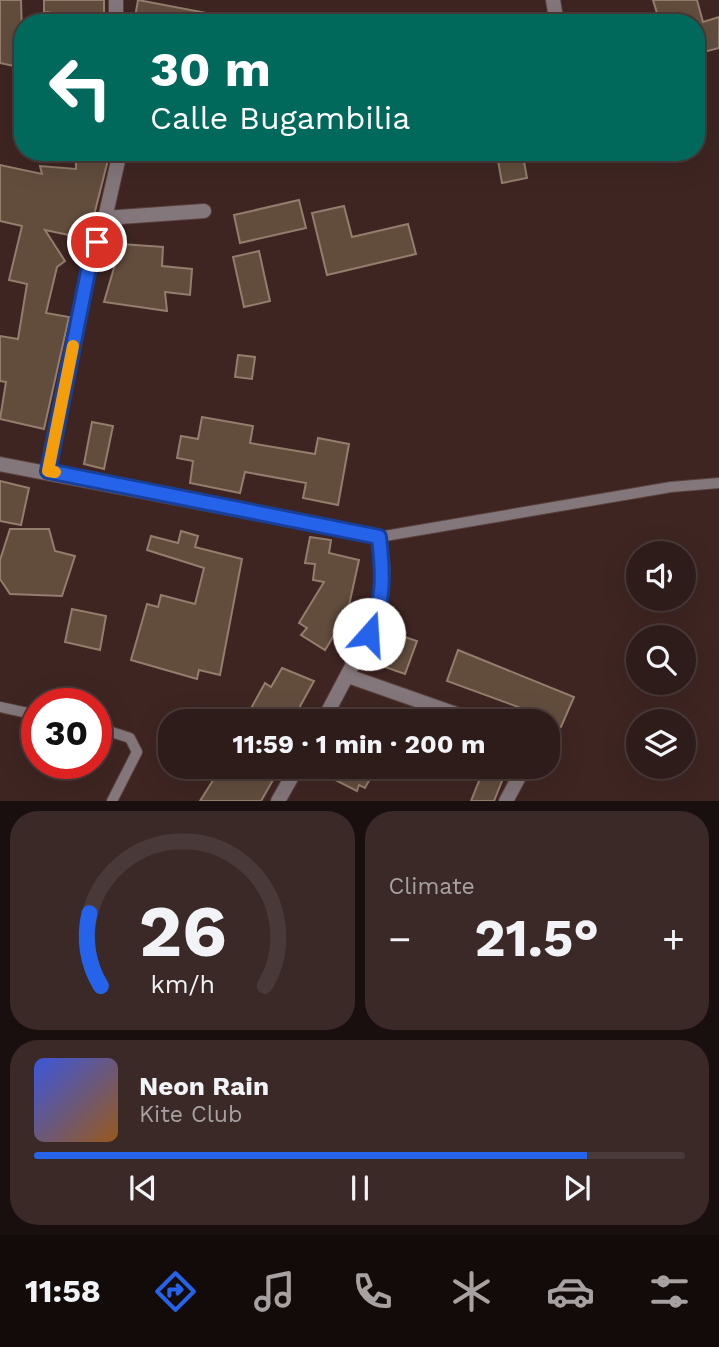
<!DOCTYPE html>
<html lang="en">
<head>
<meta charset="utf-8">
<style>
  body { margin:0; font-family:"Work Sans",sans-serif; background:#3a2927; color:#f1f3f6; height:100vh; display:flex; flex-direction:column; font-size:26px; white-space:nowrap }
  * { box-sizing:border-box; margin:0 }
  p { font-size:23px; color:#a7a1a2 }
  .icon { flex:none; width:38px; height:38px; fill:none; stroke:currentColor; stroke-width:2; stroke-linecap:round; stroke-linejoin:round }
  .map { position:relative; height:801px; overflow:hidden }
  .sheet { display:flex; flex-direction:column; gap:10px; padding:10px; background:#190f0e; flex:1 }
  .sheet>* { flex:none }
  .banner { position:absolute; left:14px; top:14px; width:691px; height:147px; border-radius:28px; box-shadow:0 7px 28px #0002,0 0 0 2px #493a39; background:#00695c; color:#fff; overflow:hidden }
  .buttons { position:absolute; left:626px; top:541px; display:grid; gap:14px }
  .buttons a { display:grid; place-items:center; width:70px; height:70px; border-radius:50%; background:#2e1c1a; box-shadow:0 7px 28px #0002,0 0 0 2px #493a39; font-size:35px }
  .speed { position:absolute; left:21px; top:688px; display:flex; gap:14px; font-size:35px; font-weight:700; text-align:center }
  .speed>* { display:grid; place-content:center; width:91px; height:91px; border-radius:50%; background:#2e1c1a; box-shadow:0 7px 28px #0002,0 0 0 2px #493a39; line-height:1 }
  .speed .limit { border:10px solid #d22; background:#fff; color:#111 }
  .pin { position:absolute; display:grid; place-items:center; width:60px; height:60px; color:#fff; margin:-30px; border:4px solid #fff; border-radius:50%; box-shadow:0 2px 7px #0007 }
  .me { position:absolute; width:77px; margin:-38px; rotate:19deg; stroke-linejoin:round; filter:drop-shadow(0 0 5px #0008) }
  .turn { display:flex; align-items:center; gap:24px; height:147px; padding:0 21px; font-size:32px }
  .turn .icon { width:91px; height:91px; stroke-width:2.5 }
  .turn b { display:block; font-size:49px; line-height:60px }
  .big { font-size:52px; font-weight:700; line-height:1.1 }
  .sheet .card { flex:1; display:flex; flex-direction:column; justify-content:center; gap:10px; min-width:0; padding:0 24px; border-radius:28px; background:#3a2927 }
  .sheet .dial { align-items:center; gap:0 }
  .dial svg { height:182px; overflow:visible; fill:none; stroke:#493a39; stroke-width:7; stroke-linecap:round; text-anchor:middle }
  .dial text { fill:#f1f3f6; stroke:none }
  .song { display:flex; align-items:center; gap:21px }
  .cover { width:84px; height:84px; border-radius:10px; background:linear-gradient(135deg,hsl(230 70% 55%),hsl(30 70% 35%)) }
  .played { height:7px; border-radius:4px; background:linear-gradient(90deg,#2563eb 85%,#493a39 85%) }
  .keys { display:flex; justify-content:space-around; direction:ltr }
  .heat { display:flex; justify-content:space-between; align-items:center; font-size:38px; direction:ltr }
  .sheet .tiles { flex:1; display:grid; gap:10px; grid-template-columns:1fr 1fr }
  .card:last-child { grid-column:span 2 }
  .trip { position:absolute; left:158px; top:709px; width:402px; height:70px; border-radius:28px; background:#2e1c1a; box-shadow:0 7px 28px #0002,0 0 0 2px #493a39; font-weight:700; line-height:70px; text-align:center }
  .tabs { display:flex; height:112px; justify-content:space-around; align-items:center; background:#120b0a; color:#a7a1a2 }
  .tabs .icon { width:49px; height:49px }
  .tabs .on { color:#2563eb }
  .tabs b { font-size:32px; color:#f1f3f6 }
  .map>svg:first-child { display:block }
</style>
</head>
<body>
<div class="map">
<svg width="719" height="801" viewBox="0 0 719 801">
  <rect width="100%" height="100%" fill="#3e2522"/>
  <!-- building -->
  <g fill="#624d3d" stroke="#947d6c" stroke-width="2">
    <path d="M 0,0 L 21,0 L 23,68 L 0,63 Z"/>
    <path d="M 44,0 L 104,0 L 104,19 L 44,12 Z"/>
    <path d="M 138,0 L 212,14 L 211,23 L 134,23 Z"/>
    <path d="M 653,0 L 697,0 L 703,22 L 719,17 L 719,48 L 696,54 L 696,24 L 700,23 L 660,23 Z"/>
    <path d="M 76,152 L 110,152 L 88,239 L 45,230 L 65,261 L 57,267 L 46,313 L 69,317 L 44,429 L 0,419 L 6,382 L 0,381 L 0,336 L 18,339 L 27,284 L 9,280 L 22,226 L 0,221 L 0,165 L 42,174 L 40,166 L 76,169 Z"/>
    <path d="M 523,156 L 527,178 L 502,183 L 498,161 Z"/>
    <path d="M 299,200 L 306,228 L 240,243 L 234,215 Z"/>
    <path d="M 344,206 L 352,237 L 408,224 L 416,254 L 327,275 L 312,213 Z"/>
    <path d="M 121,244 L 163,247 L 162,266 L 192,269 L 190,295 L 165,292 L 167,311 L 104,302 Z"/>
    <path d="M 259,251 L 270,301 L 244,307 L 233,257 Z"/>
    <path d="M 238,355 L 255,357 L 252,379 L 235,377 Z"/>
    <path d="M 202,417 L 253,426 L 250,443 L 315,454 L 318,438 L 349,444 L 338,505 L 303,498 L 306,483 L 245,472 L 240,493 L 190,483 L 193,461 L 177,458 L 181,436 L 198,439 Z"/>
    <path d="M 92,422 L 113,426 L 104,469 L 84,464 Z"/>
    <path d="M 0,481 L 29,488 L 21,525 L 0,521 Z"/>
    <path d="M 10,529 L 49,529 L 55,551 L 75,556 L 62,596 L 10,594 L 0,579 L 0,560 Z"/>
    <path d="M 181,531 L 198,536 L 195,547 L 242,559 L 220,675 L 199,670 L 197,679 L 131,660 L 147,604 L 158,607 L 161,595 L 195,604 L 204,568 L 147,550 L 151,536 L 178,543 Z"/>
    <path d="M 310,537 L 331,540 L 329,553 L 359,560 L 348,610 L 364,620 L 350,641 L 336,632 L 325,650 L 301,635 L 307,628 L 299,623 L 324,582 L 313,580 L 315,564 L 305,563 Z"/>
    <path d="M 72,609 L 106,616 L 100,650 L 65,642 Z"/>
    <path d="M 399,635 L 417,641 L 405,674 L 382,666 Z"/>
    <path d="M 458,650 L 574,697 L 561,727 L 548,721 L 515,721 L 521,708 L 447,681 Z"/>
    <path d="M 282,668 L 314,681 L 292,721 L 244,721 L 265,683 L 271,687 Z"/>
    <path d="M 222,766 L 281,766 L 261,801 L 200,801 Z"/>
    <path d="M 308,766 L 377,766 L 365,788 L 359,785 L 357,791 Z"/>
    <path d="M 485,766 L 508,766 L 494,801 L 471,801 Z"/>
  </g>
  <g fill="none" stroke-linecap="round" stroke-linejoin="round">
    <!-- lane casing -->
    <g stroke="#5a423f" stroke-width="12">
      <g id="lane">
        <path d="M 379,537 L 671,487 L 719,483"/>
        <path d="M 0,707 L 37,715"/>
        <path d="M 96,727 L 130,738 L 137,752 L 112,801"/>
      </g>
    </g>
    <!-- street casing -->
    <g stroke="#5a423f" stroke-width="16">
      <g id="street">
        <path d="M 116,0 L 116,23"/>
        <path d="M 529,23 L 556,18 L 553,0"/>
        <path d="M 105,218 L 204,211"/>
        <path d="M 0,464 L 379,537 L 383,569 L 380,613 L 323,721"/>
        <path d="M 48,471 L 89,267 L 105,218 L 120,152"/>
        <path d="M 348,676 L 476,721"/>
        <path d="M 278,801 L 298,766"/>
        <path d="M 506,801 L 525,766"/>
      </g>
    </g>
    <!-- lane -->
    <use href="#lane" stroke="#84777b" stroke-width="10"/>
    <!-- street -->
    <use href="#street" stroke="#84777b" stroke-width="14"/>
  </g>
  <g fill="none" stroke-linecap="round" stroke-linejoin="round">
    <!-- route casing -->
    <g stroke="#184099" stroke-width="18">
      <path id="route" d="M 97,242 L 89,267 L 48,471 L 379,537 C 383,571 385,603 369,634"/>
    </g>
    <!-- route -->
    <use href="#route" stroke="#2563eb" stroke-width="12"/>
    <!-- slow -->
    <path stroke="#f59e0b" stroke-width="12" d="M 55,472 L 48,471 L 73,346"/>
  </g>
</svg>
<div class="buttons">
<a><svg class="icon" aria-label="sound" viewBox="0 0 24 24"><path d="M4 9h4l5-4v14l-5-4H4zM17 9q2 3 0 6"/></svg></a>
<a><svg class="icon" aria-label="search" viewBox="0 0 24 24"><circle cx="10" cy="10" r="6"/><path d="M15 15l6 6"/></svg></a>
<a><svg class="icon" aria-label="layers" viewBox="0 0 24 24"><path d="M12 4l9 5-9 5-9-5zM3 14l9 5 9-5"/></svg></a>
</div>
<div class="speed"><div class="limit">30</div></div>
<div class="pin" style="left:97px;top:242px;background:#d93025"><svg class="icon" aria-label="arrive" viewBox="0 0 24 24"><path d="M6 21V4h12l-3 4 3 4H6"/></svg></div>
<svg class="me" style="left:369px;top:634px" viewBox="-20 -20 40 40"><circle r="19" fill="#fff"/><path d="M0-13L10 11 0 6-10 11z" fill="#2563eb"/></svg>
<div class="trip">11:59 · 1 min · 200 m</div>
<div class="banner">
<div class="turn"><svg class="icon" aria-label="left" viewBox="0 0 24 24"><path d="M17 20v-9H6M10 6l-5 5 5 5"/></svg><div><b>30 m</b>Calle Bugambilia</div></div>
</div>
</div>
<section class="sheet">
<div class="tiles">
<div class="card dial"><svg viewBox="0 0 100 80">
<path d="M14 69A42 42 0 1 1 86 69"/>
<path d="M14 69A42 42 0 0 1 9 37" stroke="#2563eb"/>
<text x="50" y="56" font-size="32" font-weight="700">26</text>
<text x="50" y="72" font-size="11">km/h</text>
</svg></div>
<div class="card"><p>Climate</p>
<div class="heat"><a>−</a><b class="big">21.5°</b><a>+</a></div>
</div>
<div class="card">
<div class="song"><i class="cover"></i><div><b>Neon Rain</b><p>Kite Club</p></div></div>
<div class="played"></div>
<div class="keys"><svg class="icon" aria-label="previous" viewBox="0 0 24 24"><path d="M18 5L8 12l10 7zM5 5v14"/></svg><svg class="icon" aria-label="pause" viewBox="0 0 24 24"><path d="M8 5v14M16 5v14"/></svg><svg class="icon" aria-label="next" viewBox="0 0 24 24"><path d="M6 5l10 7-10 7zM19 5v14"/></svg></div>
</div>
</div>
</section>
<nav class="tabs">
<b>11:58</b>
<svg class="icon on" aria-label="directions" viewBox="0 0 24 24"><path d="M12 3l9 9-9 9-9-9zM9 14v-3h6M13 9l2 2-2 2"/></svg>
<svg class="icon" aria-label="music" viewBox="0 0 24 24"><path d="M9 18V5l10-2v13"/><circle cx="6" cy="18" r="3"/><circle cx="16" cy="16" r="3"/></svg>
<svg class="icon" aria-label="phone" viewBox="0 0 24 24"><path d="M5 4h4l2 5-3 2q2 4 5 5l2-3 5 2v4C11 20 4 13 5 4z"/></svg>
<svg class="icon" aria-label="climate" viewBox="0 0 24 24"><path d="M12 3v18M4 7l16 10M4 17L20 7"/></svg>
<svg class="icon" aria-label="car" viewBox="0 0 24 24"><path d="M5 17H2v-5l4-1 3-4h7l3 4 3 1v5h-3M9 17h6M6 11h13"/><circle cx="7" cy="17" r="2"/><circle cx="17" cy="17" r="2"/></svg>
<svg class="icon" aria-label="filters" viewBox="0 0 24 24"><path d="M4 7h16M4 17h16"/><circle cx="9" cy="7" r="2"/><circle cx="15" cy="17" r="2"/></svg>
</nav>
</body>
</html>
